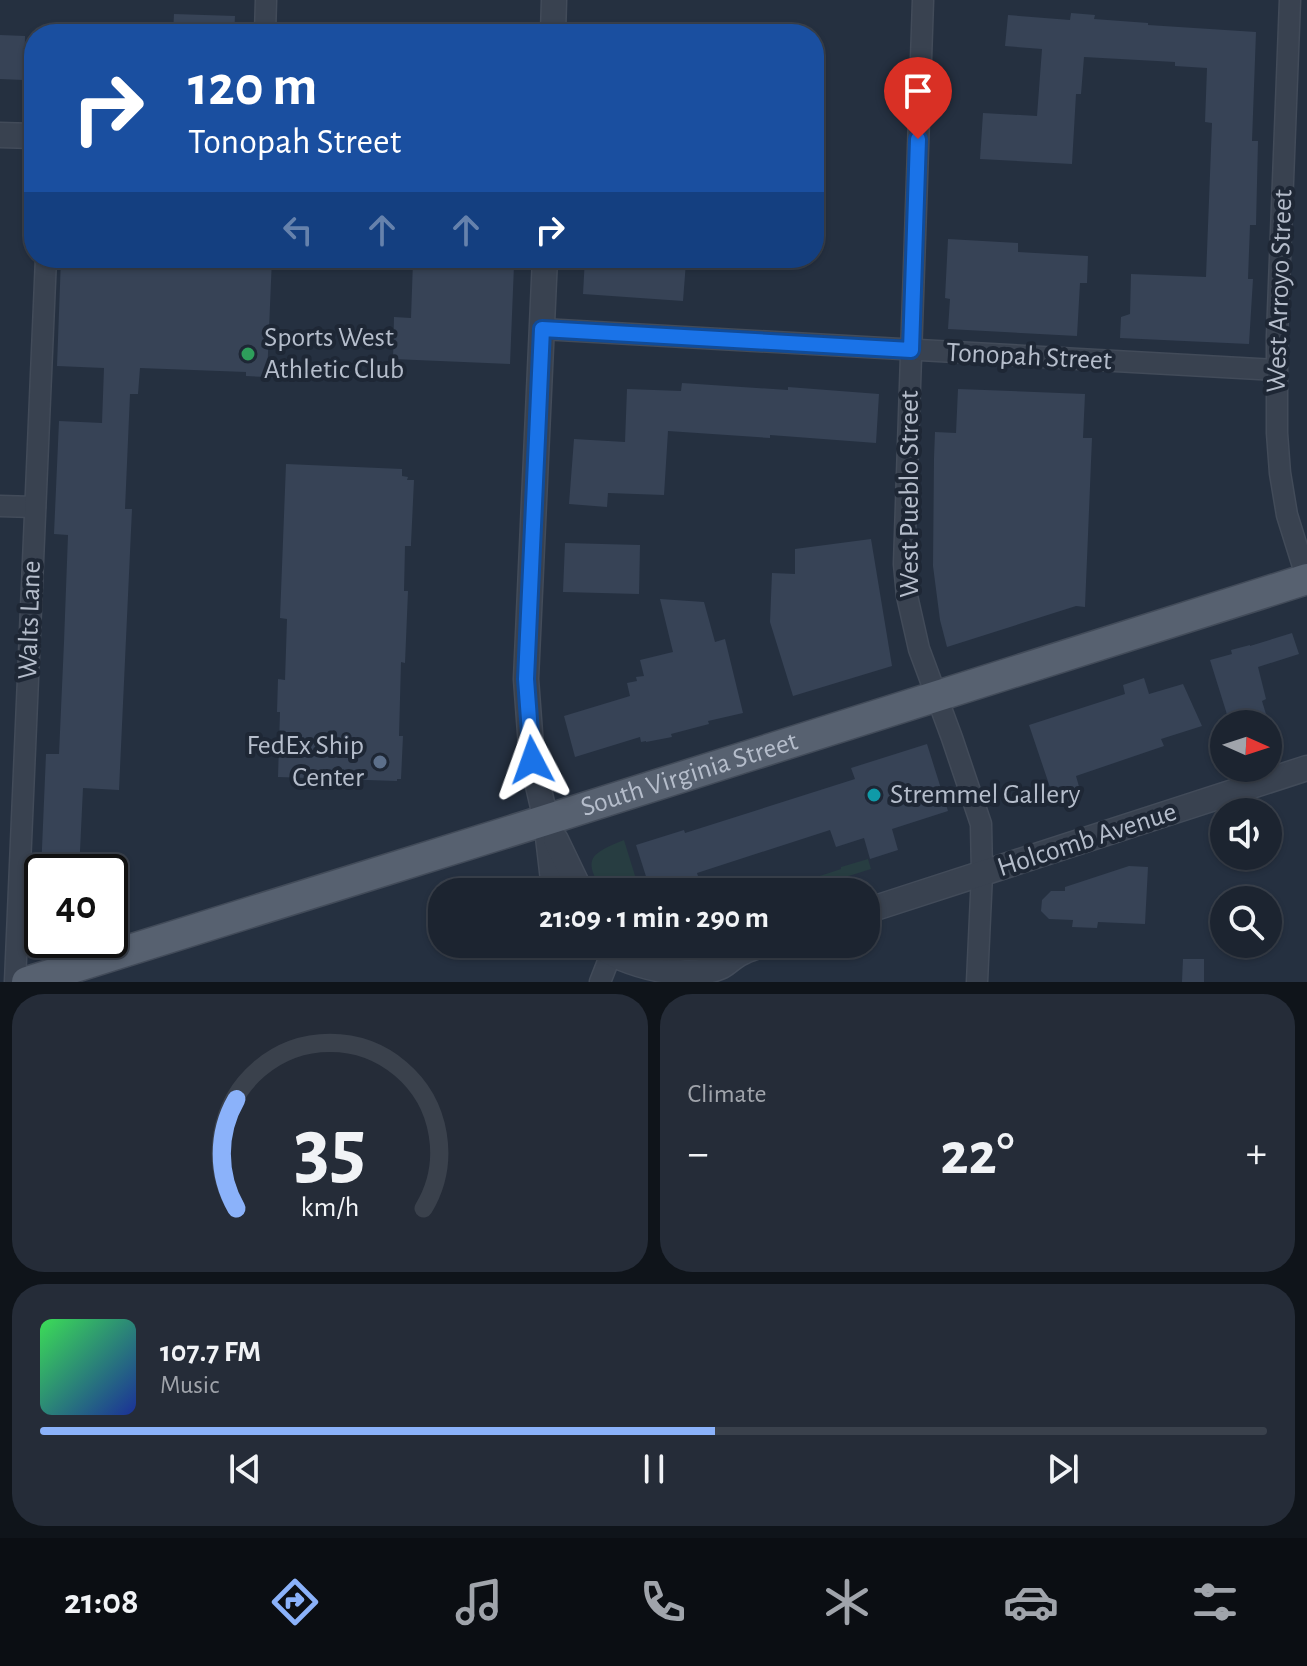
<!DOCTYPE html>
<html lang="en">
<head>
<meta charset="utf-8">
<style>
  body { margin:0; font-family:"Alegreya Sans",sans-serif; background:#252c38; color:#f1f3f6; height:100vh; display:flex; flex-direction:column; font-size:30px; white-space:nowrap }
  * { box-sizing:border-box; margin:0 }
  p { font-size:26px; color:#a0a4ab }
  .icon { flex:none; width:44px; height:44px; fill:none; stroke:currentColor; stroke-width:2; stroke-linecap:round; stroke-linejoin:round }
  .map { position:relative; height:982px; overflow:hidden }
  .sheet { display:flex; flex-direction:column; gap:12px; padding:12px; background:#0f141a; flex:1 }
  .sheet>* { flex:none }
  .top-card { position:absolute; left:24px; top:24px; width:800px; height:244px; border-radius:32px; box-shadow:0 2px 6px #0004,0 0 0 2px #3a414c; background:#1a4fa0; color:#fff; overflow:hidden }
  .needle { width:52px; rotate:93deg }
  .buttons { position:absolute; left:1210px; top:710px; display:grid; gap:16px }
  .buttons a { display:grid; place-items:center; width:72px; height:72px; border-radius:50%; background:#1c2430; box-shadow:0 2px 6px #0004,0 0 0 2px #3a414c; font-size:40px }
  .speed { position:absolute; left:24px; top:854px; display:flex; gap:16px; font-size:40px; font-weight:700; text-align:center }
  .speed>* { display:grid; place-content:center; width:104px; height:104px; border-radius:50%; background:#1c2430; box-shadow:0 2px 6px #0004,0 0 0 2px #3a414c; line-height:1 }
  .speed .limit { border:4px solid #111; border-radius:12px; background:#fff; color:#111 }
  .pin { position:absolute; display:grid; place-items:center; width:68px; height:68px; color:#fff; margin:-82px -34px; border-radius:50% 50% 50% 0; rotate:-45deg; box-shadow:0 0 8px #0007 }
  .pin .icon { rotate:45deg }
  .me { position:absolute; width:88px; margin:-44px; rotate:356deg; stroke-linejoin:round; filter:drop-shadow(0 0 6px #0008) }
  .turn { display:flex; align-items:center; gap:28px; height:168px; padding:0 32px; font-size:36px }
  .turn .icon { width:104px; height:104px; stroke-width:2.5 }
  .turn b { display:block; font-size:56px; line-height:68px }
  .lanes { display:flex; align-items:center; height:76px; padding:0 32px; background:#0003; justify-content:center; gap:40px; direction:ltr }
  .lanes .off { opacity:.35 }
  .big { font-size:60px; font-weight:700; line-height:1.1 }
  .sheet .widget { flex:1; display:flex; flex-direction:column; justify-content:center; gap:12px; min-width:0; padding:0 28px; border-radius:32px; background:#252c38 }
  .sheet .dial { align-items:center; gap:0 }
  .dial svg { height:208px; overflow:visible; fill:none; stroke:#3a414c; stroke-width:7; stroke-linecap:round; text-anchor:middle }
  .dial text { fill:#f1f3f6; stroke:none }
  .song { display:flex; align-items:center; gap:24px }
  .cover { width:96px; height:96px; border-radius:12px; background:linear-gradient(135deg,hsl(130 70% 55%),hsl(230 70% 35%)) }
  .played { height:8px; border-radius:4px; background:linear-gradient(90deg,#8bb2fa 55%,#3a414c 55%) }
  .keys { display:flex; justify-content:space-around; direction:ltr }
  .heat { display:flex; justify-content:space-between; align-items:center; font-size:44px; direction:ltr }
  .sheet .tiles { flex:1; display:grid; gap:12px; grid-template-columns:1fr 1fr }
  .widget:last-child { grid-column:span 2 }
  .trip { position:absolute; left:428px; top:878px; width:452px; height:80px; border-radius:32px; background:#1c2430; box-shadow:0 2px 6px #0004,0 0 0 2px #3a414c; font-weight:700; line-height:80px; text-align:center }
  .menu { display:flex; height:128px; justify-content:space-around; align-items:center; background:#0b0e13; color:#a0a4ab }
  .menu .icon { width:56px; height:56px }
  .menu .on { color:#8bb2fa }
  .menu b { font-size:36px; color:#f1f3f6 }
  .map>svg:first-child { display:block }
</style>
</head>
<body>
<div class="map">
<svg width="1307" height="982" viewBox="0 0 1307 982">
  <rect width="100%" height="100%" fill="#253040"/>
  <!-- green -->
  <g fill="#273d41">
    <path d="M 624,840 L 640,892 L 603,892 C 582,858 590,854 624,840 Z"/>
    <path d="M 868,859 L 871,869 L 798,892 L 770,892 L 832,872 L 841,869 L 841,867 Z"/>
  </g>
  <!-- building -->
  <g fill="#374356">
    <path d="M 1071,13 L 1095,15 L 1094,19 L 1148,23 L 1148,25 L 1256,32 L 1252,141 L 1258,141 L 1256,225 L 1250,225 L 1248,279 L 1253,279 L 1249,344 L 1120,338 L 1121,317 L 1130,314 L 1131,274 L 1206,277 L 1212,123 L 1205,122 L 1207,68 L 1175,66 L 1175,62 L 1084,57 L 1081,94 L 1076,94 L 1072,164 L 980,159 L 983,113 L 1037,116 L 1042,49 L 1005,46 L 1008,15 L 1070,20 Z"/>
    <path d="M 174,14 L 235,16 L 234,34 L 173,34 Z"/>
    <path d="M 0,35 L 25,36 L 24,80 L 0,79 Z"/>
    <path d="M 948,239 L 1018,243 L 1018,252 L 1088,256 L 1087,283 L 1080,283 L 1077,336 L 948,329 L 950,299 L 945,298 Z"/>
    <path d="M 61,258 L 272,258 L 267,377 L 246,376 L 246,372 L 140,368 L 138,394 L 130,394 L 125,509 L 132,509 L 119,790 L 83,788 L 79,872 L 41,872 L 46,754 L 59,754 L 64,642 L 68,535 L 54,534 L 59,421 L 102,423 L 104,368 L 57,366 Z"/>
    <path d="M 585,258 L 625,258 L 686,262 L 683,301 L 583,294 Z"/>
    <path d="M 413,261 L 514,265 L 510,364 L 393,359 L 394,317 L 411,318 Z"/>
    <path d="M 682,383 L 788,390 L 788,387 L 879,394 L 876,443 L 770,435 L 770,438 L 668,431 L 664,495 L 608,493 L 607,507 L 569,504 L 574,439 L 625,442 L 627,389 L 681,391 Z"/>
    <path d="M 958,389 L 1085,394 L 1083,438 L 1092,438 L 1085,607 L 1076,606 L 947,647 L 940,620 L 933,566 L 934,458 L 935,432 L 956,433 Z"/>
    <path d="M 286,464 L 402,469 L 402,476 L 408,477 L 407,480 L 414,480 L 411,544 L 411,546 L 405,546 L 404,591 L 408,591 L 405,663 L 401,662 L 399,736 L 403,736 L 401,779 L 397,779 L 397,781 L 278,777 L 280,712 L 277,712 L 278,679 L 285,680 L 287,619 L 280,618 Z"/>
    <path d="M 871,539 L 892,666 L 793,696 L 770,622 L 772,573 L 795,574 L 795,549 Z"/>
    <path d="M 565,543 L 640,545 L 639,594 L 563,592 Z"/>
    <path d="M 660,599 L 704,602 L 715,642 L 725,639 L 743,713 L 708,721 L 709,724 L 671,734 L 672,737 L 646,742 L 646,741 L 641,742 L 640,737 L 575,757 L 564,716 L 630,696 L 627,683 L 637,681 L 636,677 L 644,676 L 640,660 L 673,652 Z"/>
    <path d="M 1292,633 L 1299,654 L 1258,667 L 1266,699 L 1262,701 L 1269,724 L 1230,724 L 1210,660 L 1232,654 L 1231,650 L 1250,645 L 1250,646 Z"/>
    <path d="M 1144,678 L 1149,694 L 1183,684 L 1202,726 L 1161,739 L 1164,746 L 1076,776 L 1082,797 L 1056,805 L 1029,725 L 1125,694 L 1123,685 Z"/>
    <path d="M 927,744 L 948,811 L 892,829 L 898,850 L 870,859 L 864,838 L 836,847 L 830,830 L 697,873 L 703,892 L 651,892 L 636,845 L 684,830 L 685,833 L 855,779 L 851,768 Z"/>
    <path d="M 1129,866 L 1148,867 L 1145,924 L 1098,922 L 1097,928 L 1072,927 L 1073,920 L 1049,919 L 1041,911 L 1042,900 L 1051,891 L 1065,891 L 1065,887 Z"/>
    <path d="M 1183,959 L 1204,959 L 1204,982 L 1182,982 Z"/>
  </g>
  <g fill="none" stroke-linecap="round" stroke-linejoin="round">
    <!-- minor casing -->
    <g stroke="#424b59" stroke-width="23">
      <g id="minor">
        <path d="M 923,0 L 904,564 L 907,596 L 919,649 L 952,738 L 981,824 L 982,874 L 977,982"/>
        <path d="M 1290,0 L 1277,336 L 1277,433 L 1280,473 L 1287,515 L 1307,579"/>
        <path d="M 265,34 L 266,0"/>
        <path d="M 542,329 L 1276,370"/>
        <path d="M 0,506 L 35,507"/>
        <path d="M 15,982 L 46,258"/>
        <path d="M 600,982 L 611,954"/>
      </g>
    </g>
    <!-- tertiary casing -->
    <g stroke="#424b59" stroke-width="27">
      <g id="tertiary">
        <path d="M 553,34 L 554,0"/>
        <path d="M 0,135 L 34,136"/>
        <path d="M 545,258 L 526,679 L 532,760 L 546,820 L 553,880 L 557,892"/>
        <path d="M 556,840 L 581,892"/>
        <path d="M 866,911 L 1307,768"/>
        <path d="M 596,944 C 624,965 689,982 722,966 C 729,962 735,955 743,952 C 750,948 759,946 767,944"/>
        <path d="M 650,944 L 668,949 L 716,946 L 742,952"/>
      </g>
    </g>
    <!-- primary casing -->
    <g stroke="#424b59" stroke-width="33">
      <g id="primary">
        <path id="s1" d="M 27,982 L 546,820 L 1307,579"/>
      </g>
    </g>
    <!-- minor -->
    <use href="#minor" stroke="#394250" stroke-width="20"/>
    <!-- tertiary -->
    <use href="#tertiary" stroke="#394250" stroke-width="24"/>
    <!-- primary -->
    <use href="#primary" stroke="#576170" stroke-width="30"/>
  </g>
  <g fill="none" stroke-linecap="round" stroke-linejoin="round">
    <!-- route casing -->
    <g stroke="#114b97" stroke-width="20">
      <path id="route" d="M 532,760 L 526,679 L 542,329 L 911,350 L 918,139"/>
    </g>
    <!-- route -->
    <use href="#route" stroke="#1a73e8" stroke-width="14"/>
  </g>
  <!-- markers -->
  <circle fill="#2e9e5b" stroke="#1e2735" stroke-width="3" cx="248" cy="354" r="8"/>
  <circle fill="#5c6f8a" stroke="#1e2735" stroke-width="3" cx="380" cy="762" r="8"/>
  <circle fill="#0f9aa8" stroke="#1e2735" stroke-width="3" cx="874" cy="795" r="8"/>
  <g text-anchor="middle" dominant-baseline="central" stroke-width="8" stroke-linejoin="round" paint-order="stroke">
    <!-- street labels -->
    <g font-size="28" fill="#b5bdcb" stroke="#1e2735">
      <text transform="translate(1280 291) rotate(-88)">West Arroyo Street</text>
      <text transform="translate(1029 357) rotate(3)">Tonopah Street</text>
      <text transform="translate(910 494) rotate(-90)">West Pueblo Street</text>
      <text transform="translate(30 620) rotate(-88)">Walts Lane</text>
      <text stroke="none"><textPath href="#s1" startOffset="694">South Virginia Street</textPath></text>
      <text transform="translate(1087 840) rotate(-18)">Holcomb Avenue</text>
    </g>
    <!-- poi labels -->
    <g font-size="28" fill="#b5bdcb" stroke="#1e2735" text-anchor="start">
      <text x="264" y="338">Sports West<tspan x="264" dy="32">Athletic Club</tspan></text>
      <text x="364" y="746" text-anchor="end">FedEx Ship<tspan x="364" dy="32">Center</tspan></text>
      <text x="890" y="795">Stremmel Gallery</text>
    </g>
  </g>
</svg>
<div class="buttons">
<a><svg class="needle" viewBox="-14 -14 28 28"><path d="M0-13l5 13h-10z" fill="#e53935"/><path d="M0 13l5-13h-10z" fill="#a0a4ab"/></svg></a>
<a><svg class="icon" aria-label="sound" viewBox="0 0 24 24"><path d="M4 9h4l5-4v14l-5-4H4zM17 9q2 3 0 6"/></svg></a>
<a><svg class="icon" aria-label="search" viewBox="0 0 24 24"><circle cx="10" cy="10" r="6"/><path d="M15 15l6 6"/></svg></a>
</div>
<div class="speed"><div class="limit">40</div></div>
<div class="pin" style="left:918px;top:139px;background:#d93025"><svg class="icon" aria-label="arrive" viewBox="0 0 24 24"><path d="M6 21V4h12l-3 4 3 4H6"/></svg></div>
<svg class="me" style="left:532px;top:760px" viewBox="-20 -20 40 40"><path d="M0-17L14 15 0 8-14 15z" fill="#1a73e8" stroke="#fff" stroke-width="4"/></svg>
<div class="trip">21:09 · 1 min · 290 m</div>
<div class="top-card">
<div class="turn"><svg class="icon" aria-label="right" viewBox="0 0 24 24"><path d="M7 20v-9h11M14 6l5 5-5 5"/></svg><div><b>120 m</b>Tonopah Street</div></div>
<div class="lanes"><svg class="icon off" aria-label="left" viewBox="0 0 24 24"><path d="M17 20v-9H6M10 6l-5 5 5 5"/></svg><svg class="icon off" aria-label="ahead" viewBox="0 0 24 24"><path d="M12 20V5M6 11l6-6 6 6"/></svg><svg class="icon off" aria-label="ahead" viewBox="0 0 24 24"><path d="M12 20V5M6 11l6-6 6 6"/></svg><svg class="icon" aria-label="right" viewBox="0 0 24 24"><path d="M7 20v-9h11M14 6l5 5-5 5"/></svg></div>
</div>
</div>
<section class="sheet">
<div class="tiles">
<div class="widget dial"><svg viewBox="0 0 100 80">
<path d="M14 69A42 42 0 1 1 86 69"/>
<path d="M14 69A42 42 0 0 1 14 27" stroke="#8bb2fa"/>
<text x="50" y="56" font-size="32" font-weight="700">35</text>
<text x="50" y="72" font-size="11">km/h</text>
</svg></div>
<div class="widget"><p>Climate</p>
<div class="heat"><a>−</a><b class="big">22°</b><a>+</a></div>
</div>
<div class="widget">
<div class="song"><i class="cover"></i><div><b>107.7 FM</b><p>Music</p></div></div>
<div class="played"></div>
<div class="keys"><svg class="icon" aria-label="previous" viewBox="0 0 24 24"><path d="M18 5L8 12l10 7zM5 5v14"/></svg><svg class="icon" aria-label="pause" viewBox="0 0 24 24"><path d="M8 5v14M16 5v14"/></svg><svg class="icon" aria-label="next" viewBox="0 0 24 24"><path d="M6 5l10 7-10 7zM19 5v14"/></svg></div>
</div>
</div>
</section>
<nav class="menu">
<b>21:08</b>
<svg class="icon on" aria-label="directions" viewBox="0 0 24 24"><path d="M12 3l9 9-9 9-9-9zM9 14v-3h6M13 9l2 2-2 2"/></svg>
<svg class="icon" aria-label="music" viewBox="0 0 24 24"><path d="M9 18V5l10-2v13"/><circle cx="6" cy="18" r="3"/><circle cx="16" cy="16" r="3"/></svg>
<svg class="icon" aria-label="phone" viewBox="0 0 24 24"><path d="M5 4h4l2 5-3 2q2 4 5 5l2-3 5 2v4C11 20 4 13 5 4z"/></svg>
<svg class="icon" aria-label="climate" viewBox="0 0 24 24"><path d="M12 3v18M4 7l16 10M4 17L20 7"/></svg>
<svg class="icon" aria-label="car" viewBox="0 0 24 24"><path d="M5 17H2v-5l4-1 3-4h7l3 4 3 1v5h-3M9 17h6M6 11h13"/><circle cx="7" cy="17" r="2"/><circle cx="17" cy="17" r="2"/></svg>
<svg class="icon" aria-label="filters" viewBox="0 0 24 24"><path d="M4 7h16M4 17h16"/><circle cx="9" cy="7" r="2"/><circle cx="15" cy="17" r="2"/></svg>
</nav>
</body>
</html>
